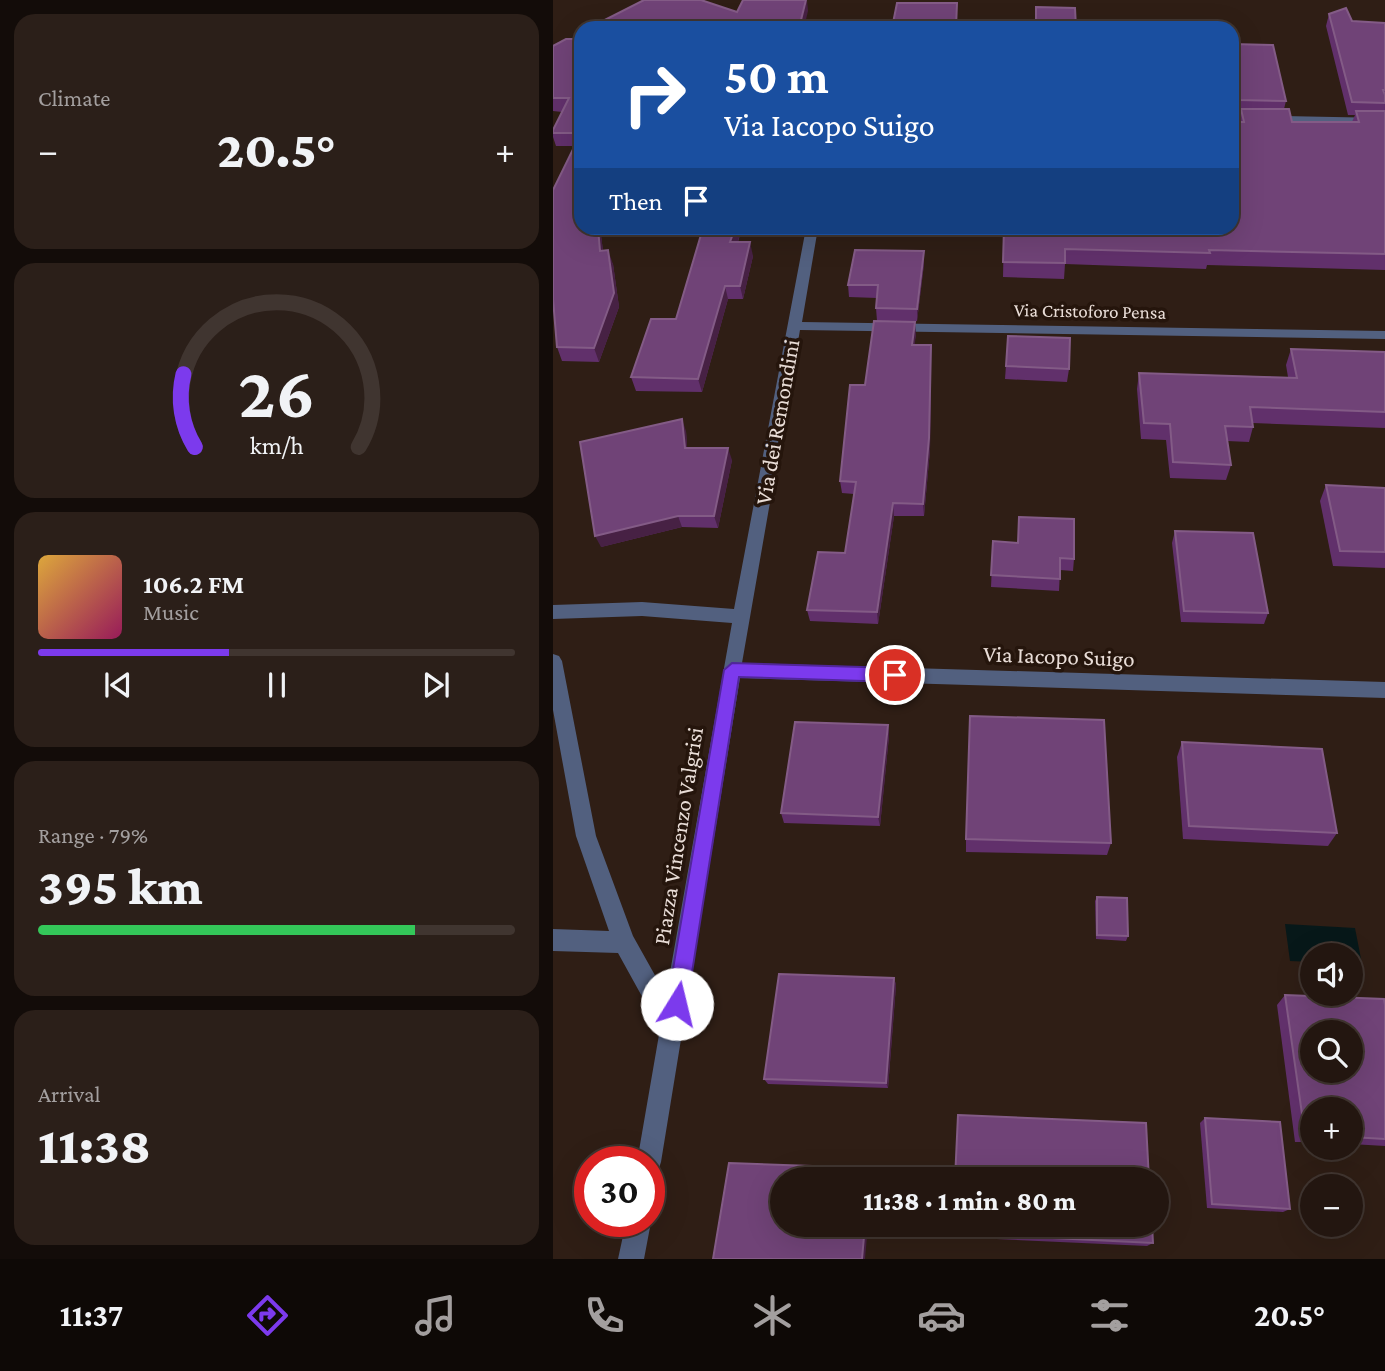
<!DOCTYPE html>
<html lang="en">
<head>
<meta charset="utf-8">
<style>
  body { margin:0; font-family:"Crimson Pro",serif; background:#2b1f19; color:#f1f3f6; height:100vh; display:flex; flex-direction:column; font-size:26px; white-space:nowrap }
  * { box-sizing:border-box; margin:0 }
  p { font-size:23px; color:#a39f9f }
  .icon { flex:none; width:38px; height:38px; fill:none; stroke:currentColor; stroke-width:2; stroke-linecap:round; stroke-linejoin:round }
  .map { position:relative; flex:1; overflow:hidden }
  .sheet { display:flex; flex-direction:column; gap:14px; padding:14px; background:#130c09; width:553px }
  .sheet>* { flex:none }
  .hud { position:absolute; left:21px; top:21px; width:665px; height:214px; border-radius:21px; box-shadow:0 7px 28px #0002,0 0 0 2px #403530; background:#1a4fa0; color:#fff; overflow:hidden }
  .tools { position:absolute; left:747px; top:943px; display:grid; gap:14px }
  .tools a { display:grid; place-items:center; width:63px; height:63px; border-radius:50%; background:#231610; box-shadow:0 7px 28px #0002,0 0 0 2px #403530; font-size:35px }
  .speed { position:absolute; left:21px; top:1146px; display:flex; gap:14px; font-size:35px; font-weight:700; text-align:center }
  .speed>* { display:grid; place-content:center; width:91px; height:91px; border-radius:50%; background:#231610; box-shadow:0 7px 28px #0002,0 0 0 2px #403530; line-height:1 }
  .speed .limit { border:10px solid #d22; background:#fff; color:#111 }
  .pin { position:absolute; display:grid; place-items:center; width:60px; height:60px; color:#fff; margin:-30px; border:4px solid #fff; border-radius:50%; box-shadow:0 2px 7px #0007 }
  .me { position:absolute; width:77px; margin:-38px; rotate:9deg; stroke-linejoin:round; filter:drop-shadow(0 0 5px #0008) }
  .turn { display:flex; align-items:center; gap:24px; height:147px; padding:0 35px; font-size:32px }
  .turn .icon { width:91px; height:91px; stroke-width:2.5 }
  .turn b { display:block; font-size:49px; line-height:60px }
  .then { display:flex; align-items:center; height:66px; padding:0 35px; background:#0003; gap:14px; font-size:26px }
  .big { font-size:52px; font-weight:800; line-height:1.1 }
  .sheet .widget { flex:1; display:flex; flex-direction:column; justify-content:center; gap:10px; min-width:0; padding:0 24px; border-radius:21px; background:#2b1f19 }
  .sheet .dial { align-items:center; gap:0 }
  .dial svg { height:182px; overflow:visible; fill:none; stroke:#403530; stroke-width:7; stroke-linecap:round; text-anchor:middle }
  .dial text { fill:#f1f3f6; stroke:none }
  .song { display:flex; align-items:center; gap:21px }
  .cover { width:84px; height:84px; border-radius:10px; background:linear-gradient(135deg,hsl(40 70% 55%),hsl(330 70% 35%)) }
  .played { height:7px; border-radius:4px; background:linear-gradient(90deg,#7c3aed 40%,#403530 40%) }
  .keys { display:flex; justify-content:space-around; direction:ltr }
  .heat { display:flex; justify-content:space-between; align-items:center; font-size:38px; direction:ltr }
  .charge { height:10px; border-radius:5px; background:linear-gradient(90deg,#34c759 79%,#403530 0) }
  .trip { position:absolute; left:217px; top:1167px; width:399px; height:70px; border-radius:35px; background:#231610; box-shadow:0 7px 28px #0002,0 0 0 2px #403530; font-weight:800; line-height:70px; text-align:center }
  .menu { display:flex; height:112px; justify-content:space-around; align-items:center; background:#0e0906; color:#a39f9f }
  .menu .icon { width:49px; height:49px }
  .menu .on { color:#7c3aed }
  .menu b { font-size:32px; color:#f1f3f6 }
  main { display:flex; flex:1; min-height:0 }
  .map>svg:first-child { display:block }
</style>
</head>
<body>
<main>
<section class="sheet">
<div class="widget"><p>Climate</p>
<div class="heat"><a>−</a><b class="big">20.5°</b><a>+</a></div>
</div>
<div class="widget dial"><svg viewBox="0 0 100 80">
<path d="M14 69A42 42 0 1 1 86 69"/>
<path d="M14 69A42 42 0 0 1 9 37" stroke="#7c3aed"/>
<text x="50" y="56" font-size="32" font-weight="700">26</text>
<text x="50" y="72" font-size="11">km/h</text>
</svg></div>
<div class="widget">
<div class="song"><i class="cover"></i><div><b>106.2 FM</b><p>Music</p></div></div>
<div class="played"></div>
<div class="keys"><svg class="icon" aria-label="previous" viewBox="0 0 24 24"><path d="M18 5L8 12l10 7zM5 5v14"/></svg><svg class="icon" aria-label="pause" viewBox="0 0 24 24"><path d="M8 5v14M16 5v14"/></svg><svg class="icon" aria-label="next" viewBox="0 0 24 24"><path d="M6 5l10 7-10 7zM19 5v14"/></svg></div>
</div>
<div class="widget"><p>Range · 79%</p><b class="big">395 km</b><div class="charge"></div></div>
<div class="widget"><p>Arrival</p><b class="big">11:38</b></div>
</section>
<div class="map">
<svg width="832" height="1259" viewBox="0 0 832 1259">
  <rect width="100%" height="100%" fill="#2f1e15"/>
  <!-- water -->
  <path fill="#071819" d="M 732,924 L 802,928 L 809,964 L 798,963 L 798,956 L 760,956 L 759,962 L 737,961 Z"/>
  <g fill="none" stroke-linecap="round" stroke-linejoin="round">
    <!-- minor -->
    <g fill="#52607f" fill-rule="evenodd">
      <path d="M 679,115 L 832,118 L 832,124 L 679,121 Z"/>
      <path d="M 253,228 L 265,228 L 249,322 L 832,331 L 832,339 L 247,330 L 189,663 L 832,682 L 832,698 L 187,678 L 108,1162 L 105,1171 L 96,1174 L 96,1162 L 84,1162 L 107,1029 L 65,953 L 0,951 L 0,929 L 56,931 L 23,836 L 0,710 L 0,654 L 6,656 L 9,661 L 43,836 L 80,936 L 113,995 L 179,623 L 89,616 L 0,619 L 0,605 L 89,602 L 181,609 Z"/>
      <path d="M 96,1219 L 98,1222 L 91,1259 L 65,1259 L 73,1222 L 96,1222 Z"/>
    </g>
  </g>
  <!-- wall -->
  <g fill="#61306b">
    <path d="M 776,14 L 799,21 L 832,23 L 832,270 L 654,265 L 653,269 L 512,264 L 511,279 L 450,277 L 451,228 L 679,228 L 686,122 L 688,113 L 683,112 L 679,87 L 679,44 L 733,101 L 731,109 L 739,122 L 799,122 L 802,115 L 795,115 L 773,26 Z"/>
    <path d="M 26,39 L 28,228 L 47,228 L 50,251 L 60,264 L 66,307 L 46,362 L 9,361 L 4,347 L 21,146 L 3,146 L 0,137 L 0,130 L 9,112 L 0,111 L 0,46 Z"/>
    <path d="M 127,228 L 189,228 L 185,242 L 200,256 L 190,299 L 175,299 L 149,392 L 83,391 L 78,377 L 123,319 L 147,237 L 130,237 Z"/>
    <path d="M 371,251 L 371,264 L 364,321 L 324,321 L 323,308 L 324,298 L 296,297 L 295,285 Z"/>
    <path d="M 363,334 L 361,345 L 378,358 L 377,450 L 371,516 L 341,516 L 325,624 L 257,621 L 254,610 L 292,553 L 301,494 L 289,493 L 287,481 L 312,385 Z"/>
    <path d="M 455,336 L 516,369 L 514,382 L 452,379 Z"/>
    <path d="M 738,349 L 832,352 L 832,428 L 700,423 L 700,427 L 696,442 L 674,441 L 678,465 L 673,480 L 617,478 L 613,440 L 588,439 L 584,389 L 586,373 L 735,377 L 733,365 Z"/>
    <path d="M 133,431 L 134,448 L 179,460 L 165,528 L 129,527 L 48,547 Z"/>
    <path d="M 773,485 L 832,488 L 832,568 L 780,566 L 767,501 Z"/>
    <path d="M 622,531 L 715,613 L 711,624 L 628,622 L 619,543 Z"/>
    <path d="M 440,541 L 521,559 L 520,571 L 507,570 L 506,591 L 438,587 Z"/>
    <path d="M 335,725 L 336,736 L 327,826 L 231,823 L 228,813 Z"/>
    <path d="M 629,742 L 784,833 L 775,846 L 630,839 L 624,757 Z"/>
    <path d="M 413,839 L 558,843 L 554,855 L 413,852 Z"/>
    <path d="M 544,897 L 575,936 L 573,941 L 543,939 L 542,901 Z"/>
    <path d="M 341,978 L 343,985 L 335,1088 L 215,1084 L 211,1079 Z"/>
    <path d="M 732,995 L 832,1005 L 832,1146 L 798,1144 L 798,1110 L 760,1110 L 760,1142 L 742,1142 L 724,1005 Z"/>
    <path d="M 652,1118 L 737,1209 L 730,1212 L 654,1208 L 647,1123 Z"/>
    <path d="M 400,1233 L 600,1243 L 594,1246 L 400,1237 Z"/>
  </g>
  <!-- shaded-wall -->
  <g fill="#472144">
    <path d="M 254,0 L 255,11 L 251,28 L 246,28 Z"/>
    <path d="M 45,228 L 47,228 L 52,265 L 47,251 Z"/>
    <path d="M 182,228 L 189,228 L 180,256 L 177,242 Z"/>
    <path d="M 197,242 L 200,256 L 190,299 L 187,286 Z"/>
    <path d="M 55,250 L 60,264 L 66,307 L 46,362 L 41,348 Z"/>
    <path d="M 371,251 L 371,264 L 364,321 L 364,309 Z"/>
    <path d="M 172,286 L 175,299 L 149,392 L 145,379 Z"/>
    <path d="M 362,322 L 363,334 L 360,358 L 359,345 Z"/>
    <path d="M 378,345 L 377,450 L 371,516 L 370,504 Z"/>
    <path d="M 129,419 L 133,431 L 135,460 L 132,448 Z"/>
    <path d="M 175,448 L 179,460 L 165,528 L 161,516 Z"/>
    <path d="M 340,503 L 341,516 L 325,624 L 324,612 Z"/>
    <path d="M 125,516 L 129,527 L 48,547 L 42,536 Z"/>
    <path d="M 335,725 L 336,736 L 327,826 L 325,817 Z"/>
    <path d="M 341,978 L 343,985 L 335,1088 L 333,1083 Z"/>
    <path d="M 316,1168 L 319,1174 L 319,1180 L 315,1180 Z"/>
    <path d="M 312,1225 L 315,1225 L 312,1259 L 309,1259 Z"/>
  </g>
  <!-- building -->
  <g fill="#704377" stroke="#835b86" stroke-width="2" fill-rule="evenodd">
    <path d="M 91,0 L 148,0 L 184,12 L 190,0 L 253,0 L 246,28 L 36,28 Z"/>
    <path d="M 344,3 L 404,3 L 403,28 L 339,28 Z"/>
    <path d="M 483,7 L 522,8 L 523,28 L 483,28 Z"/>
    <path d="M 793,8 L 799,21 L 832,23 L 832,90 L 830,90 L 832,95 L 832,103 L 799,102 L 776,14 Z"/>
    <path d="M 27,32 L 28,32 L 28,228 L 45,228 L 47,251 L 55,250 L 61,293 L 41,348 L 4,347 L 0,299 L 0,190 L 28,133 L 0,133 L 0,130 L 16,98 L 0,98 L 0,46 L 13,39 L 26,39 Z"/>
    <path d="M 679,44 L 720,45 L 733,101 L 686,100 L 679,61 Z"/>
    <path d="M 688,109 L 736,109 L 739,122 L 806,122 L 803,111 L 832,111 L 832,254 L 656,250 L 657,253 L 512,249 L 512,263 L 450,262 L 451,228 L 679,228 L 679,122 L 691,122 Z"/>
    <path d="M 150,228 L 182,228 L 177,242 L 197,242 L 187,286 L 172,286 L 145,379 L 78,377 L 98,319 L 123,319 Z"/>
    <path d="M 302,250 L 371,251 L 364,309 L 323,308 L 325,285 L 295,285 Z"/>
    <path d="M 321,321 L 362,322 L 359,345 L 378,345 L 376,438 L 370,504 L 340,503 L 324,612 L 254,610 L 265,552 L 292,553 L 303,482 L 287,481 L 297,385 L 312,385 Z"/>
    <path d="M 455,336 L 517,338 L 516,369 L 453,366 Z"/>
    <path d="M 738,349 L 832,352 L 832,412 L 697,407 L 700,427 L 672,426 L 678,465 L 620,462 L 617,424 L 591,423 L 586,373 L 744,378 Z"/>
    <path d="M 129,419 L 132,448 L 175,448 L 161,516 L 125,516 L 42,536 L 27,442 Z"/>
    <path d="M 773,485 L 832,488 L 832,552 L 787,551 Z"/>
    <path d="M 466,517 L 521,519 L 521,559 L 507,558 L 507,579 L 438,575 L 440,541 L 465,543 Z"/>
    <path d="M 622,531 L 700,533 L 715,613 L 631,611 Z"/>
    <path d="M 417,716 L 551,720 L 558,843 L 413,839 Z"/>
    <path d="M 242,722 L 335,725 L 325,817 L 228,813 Z"/>
    <path d="M 629,742 L 769,749 L 784,833 L 636,826 Z"/>
    <path d="M 544,897 L 574,898 L 575,936 L 544,935 Z"/>
    <path d="M 226,974 L 341,978 L 333,1083 L 211,1079 Z"/>
    <path d="M 732,995 L 831,999 L 832,1005 L 832,1139 L 798,1137 L 798,1110 L 760,1110 L 760,1135 L 752,1135 ZM 760,1032 L 798,1032 L 798,1071 L 760,1071 Z"/>
    <path d="M 405,1115 L 593,1123 L 596,1180 L 402,1180 Z"/>
    <path d="M 652,1118 L 727,1122 L 737,1209 L 659,1204 Z"/>
    <path d="M 176,1163 L 316,1168 L 315,1180 L 229,1180 L 229,1225 L 312,1225 L 309,1259 L 160,1259 Z"/>
    <path d="M 400,1225 L 599,1225 L 600,1243 L 400,1233 Z"/>
  </g>
  <!-- route -->
  <path fill="#7c3aed" stroke="#51269a" stroke-width="2" d="M 179,663 L 342,668 L 351,675 L 342,682 L 186,677 L 134,1004 L 131,1011 L 124,1014 L 117,1011 L 114,1004 L 171,670 Z"/>
  <g text-anchor="middle" dominant-baseline="central" stroke-width="7" stroke-linejoin="round" paint-order="stroke">
    <!-- far-street labels -->
    <g font-size="19" fill="#e9ddd7" stroke="#25150c">
      <text transform="translate(537 311) rotate(1)">Via Cristoforo Pensa</text>
    </g>
    <!-- street labels -->
    <g font-size="23" fill="#e9ddd7" stroke="#25150c">
      <text transform="translate(224 422) rotate(-80)">Via dei Remondini</text>
      <text transform="translate(506 656) rotate(2)">Via Iacopo Suigo</text>
      <text transform="translate(125 836) rotate(-81)">Piazza Vincenzo Valgrisi</text>
    </g>
  </g>
</svg>
<div class="tools">
<a><svg class="icon" aria-label="sound" viewBox="0 0 24 24"><path d="M4 9h4l5-4v14l-5-4H4zM17 9q2 3 0 6"/></svg></a>
<a><svg class="icon" aria-label="search" viewBox="0 0 24 24"><circle cx="10" cy="10" r="6"/><path d="M15 15l6 6"/></svg></a>
<a>+</a>
<a>−</a>
</div>
<div class="speed"><div class="limit">30</div></div>
<div class="pin" style="left:342px;top:675px;background:#d93025"><svg class="icon" aria-label="arrive" viewBox="0 0 24 24"><path d="M6 21V4h12l-3 4 3 4H6"/></svg></div>
<svg class="me" style="left:124px;top:1004px" viewBox="-20 -20 40 40"><circle r="19" fill="#fff"/><path d="M0-13L10 11 0 6-10 11z" fill="#7c3aed"/></svg>
<div class="trip">11:38 · 1 min · 80 m</div>
<div class="hud">
<div class="turn"><svg class="icon" aria-label="right" viewBox="0 0 24 24"><path d="M7 20v-9h11M14 6l5 5-5 5"/></svg><div><b>50 m</b>Via Iacopo Suigo</div></div>
<div class="then">Then<svg class="icon" aria-label="arrive" viewBox="0 0 24 24"><path d="M6 21V4h12l-3 4 3 4H6"/></svg></div>
</div>
</div>
</main>
<nav class="menu">
<b>11:37</b>
<svg class="icon on" aria-label="directions" viewBox="0 0 24 24"><path d="M12 3l9 9-9 9-9-9zM9 14v-3h6M13 9l2 2-2 2"/></svg>
<svg class="icon" aria-label="music" viewBox="0 0 24 24"><path d="M9 18V5l10-2v13"/><circle cx="6" cy="18" r="3"/><circle cx="16" cy="16" r="3"/></svg>
<svg class="icon" aria-label="phone" viewBox="0 0 24 24"><path d="M5 4h4l2 5-3 2q2 4 5 5l2-3 5 2v4C11 20 4 13 5 4z"/></svg>
<svg class="icon" aria-label="climate" viewBox="0 0 24 24"><path d="M12 3v18M4 7l16 10M4 17L20 7"/></svg>
<svg class="icon" aria-label="car" viewBox="0 0 24 24"><path d="M5 17H2v-5l4-1 3-4h7l3 4 3 1v5h-3M9 17h6M6 11h13"/><circle cx="7" cy="17" r="2"/><circle cx="17" cy="17" r="2"/></svg>
<svg class="icon" aria-label="filters" viewBox="0 0 24 24"><path d="M4 7h16M4 17h16"/><circle cx="9" cy="7" r="2"/><circle cx="15" cy="17" r="2"/></svg>
<b>20.5°</b>
</nav>
</body>
</html>
